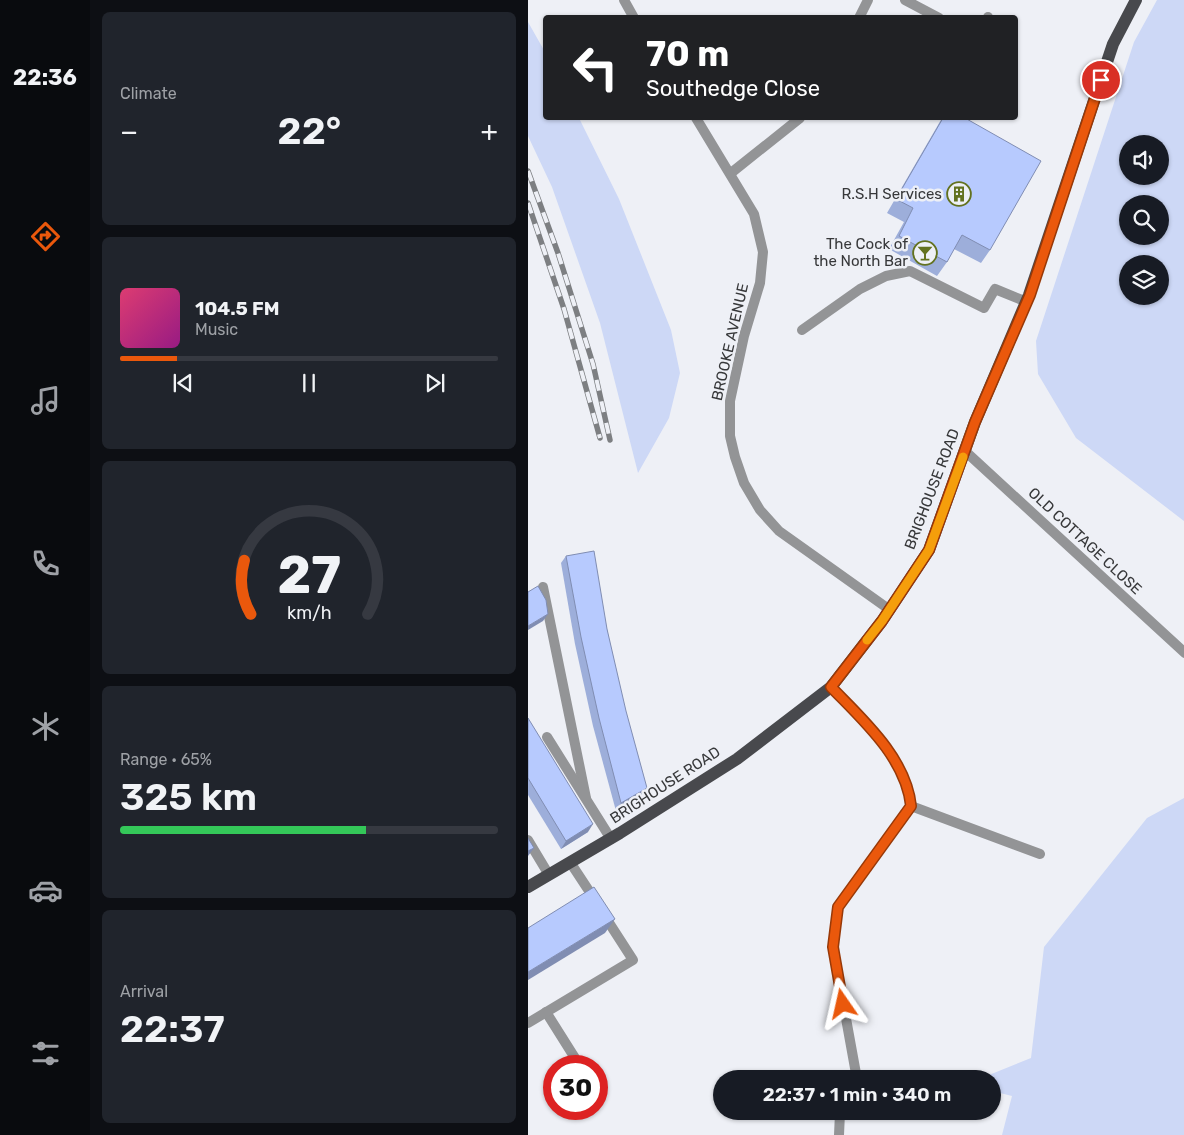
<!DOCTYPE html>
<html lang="en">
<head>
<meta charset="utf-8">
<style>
  body { margin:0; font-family:Rubik,sans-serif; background:#20242c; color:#f1f3f6; height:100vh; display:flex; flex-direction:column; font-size:19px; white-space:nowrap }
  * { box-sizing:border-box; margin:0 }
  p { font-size:16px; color:#9ea1a6 }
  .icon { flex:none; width:28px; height:28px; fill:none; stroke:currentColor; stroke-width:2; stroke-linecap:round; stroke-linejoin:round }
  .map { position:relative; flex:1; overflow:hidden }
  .drawer { display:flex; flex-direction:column; gap:12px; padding:12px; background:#0d0f14; width:438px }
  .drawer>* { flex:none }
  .top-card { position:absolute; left:15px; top:15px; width:475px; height:105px; border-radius:5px; box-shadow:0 1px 4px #0004; background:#202124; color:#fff; overflow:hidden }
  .buttons { position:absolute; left:591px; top:135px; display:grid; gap:10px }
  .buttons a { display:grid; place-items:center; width:50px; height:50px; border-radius:50%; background:#171b24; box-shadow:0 1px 4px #0004; font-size:25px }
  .speed { position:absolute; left:15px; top:1055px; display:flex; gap:10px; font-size:25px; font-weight:700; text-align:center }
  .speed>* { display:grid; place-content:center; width:65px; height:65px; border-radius:50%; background:#171b24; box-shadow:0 1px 4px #0004; line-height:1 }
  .speed .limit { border:8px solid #d22; background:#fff; color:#111 }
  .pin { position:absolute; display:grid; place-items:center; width:42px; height:42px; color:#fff; margin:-21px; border:2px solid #fff; border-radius:50%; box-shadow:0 1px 5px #0007 }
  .me { position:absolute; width:55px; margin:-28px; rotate:349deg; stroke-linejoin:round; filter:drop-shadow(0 0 4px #0008) }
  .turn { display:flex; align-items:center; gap:18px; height:105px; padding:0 20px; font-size:22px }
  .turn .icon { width:65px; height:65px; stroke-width:2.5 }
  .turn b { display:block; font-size:35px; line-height:42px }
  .big { font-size:38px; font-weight:600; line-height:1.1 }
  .drawer .widget { flex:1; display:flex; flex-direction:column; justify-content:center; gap:8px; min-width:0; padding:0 18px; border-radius:8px; background:#20242c }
  .drawer .dial { align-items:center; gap:0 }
  .dial svg { height:130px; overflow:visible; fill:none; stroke:#363941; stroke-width:7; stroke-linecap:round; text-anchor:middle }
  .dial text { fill:#f1f3f6; stroke:none }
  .song { display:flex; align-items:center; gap:15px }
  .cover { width:60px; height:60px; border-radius:8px; background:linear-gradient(135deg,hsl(340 70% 55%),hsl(310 70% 35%)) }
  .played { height:5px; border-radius:2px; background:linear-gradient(90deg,#ea580c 15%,#363941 15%) }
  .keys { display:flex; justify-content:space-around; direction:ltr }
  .heat { display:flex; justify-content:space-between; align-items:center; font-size:28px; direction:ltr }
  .charge { height:8px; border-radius:4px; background:linear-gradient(90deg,#34c759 65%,#363941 0) }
  .trip { position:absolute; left:185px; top:1070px; width:288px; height:50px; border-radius:25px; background:#171b24; box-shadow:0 1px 4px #0004; font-weight:600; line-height:50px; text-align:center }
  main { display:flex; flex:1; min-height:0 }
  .menu { display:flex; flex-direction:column; width:90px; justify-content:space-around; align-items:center; background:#090b0e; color:#9ea1a6 }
  .menu .icon { width:35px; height:35px }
  .menu .active { color:#ea580c }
  .menu b { font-size:22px; color:#f1f3f6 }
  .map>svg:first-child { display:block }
</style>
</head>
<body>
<main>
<nav class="menu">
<b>22:36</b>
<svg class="icon active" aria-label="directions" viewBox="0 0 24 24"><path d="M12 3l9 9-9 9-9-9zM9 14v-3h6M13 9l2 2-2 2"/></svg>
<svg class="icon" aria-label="music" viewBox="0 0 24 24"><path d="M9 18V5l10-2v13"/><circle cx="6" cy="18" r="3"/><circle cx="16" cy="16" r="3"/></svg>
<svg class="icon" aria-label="phone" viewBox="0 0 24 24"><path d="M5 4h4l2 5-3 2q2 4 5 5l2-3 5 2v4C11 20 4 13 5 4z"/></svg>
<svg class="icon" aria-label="climate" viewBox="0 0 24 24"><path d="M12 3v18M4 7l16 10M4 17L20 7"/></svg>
<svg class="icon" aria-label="car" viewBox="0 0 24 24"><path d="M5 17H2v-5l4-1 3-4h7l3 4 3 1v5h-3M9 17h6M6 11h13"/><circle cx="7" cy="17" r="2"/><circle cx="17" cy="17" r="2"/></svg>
<svg class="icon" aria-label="filters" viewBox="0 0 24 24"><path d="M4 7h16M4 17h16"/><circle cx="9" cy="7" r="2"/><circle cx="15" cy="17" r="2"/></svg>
</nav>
<section class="drawer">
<div class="widget"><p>Climate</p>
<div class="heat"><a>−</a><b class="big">22°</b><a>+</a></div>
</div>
<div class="widget">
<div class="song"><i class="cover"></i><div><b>104.5 FM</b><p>Music</p></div></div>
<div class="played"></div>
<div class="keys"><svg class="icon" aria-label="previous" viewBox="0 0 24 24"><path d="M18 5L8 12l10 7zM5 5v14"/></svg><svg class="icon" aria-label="pause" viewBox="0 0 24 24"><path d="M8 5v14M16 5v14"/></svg><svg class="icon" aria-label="next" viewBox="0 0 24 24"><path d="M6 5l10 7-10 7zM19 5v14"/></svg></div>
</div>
<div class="widget dial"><svg viewBox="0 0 100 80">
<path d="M14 69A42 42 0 1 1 86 69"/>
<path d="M14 69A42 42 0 0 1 10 36" stroke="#ea580c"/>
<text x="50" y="56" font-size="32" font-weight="700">27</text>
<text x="50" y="72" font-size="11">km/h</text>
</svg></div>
<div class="widget"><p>Range · 65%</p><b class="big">325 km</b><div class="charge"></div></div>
<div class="widget"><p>Arrival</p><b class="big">22:37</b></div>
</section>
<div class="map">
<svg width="657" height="1135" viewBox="0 0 657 1135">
  <rect width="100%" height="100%" fill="#eef0f6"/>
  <!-- green -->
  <g fill="#cdd8f6" fill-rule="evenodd">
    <path d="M 629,0 L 656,0 L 656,521 L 548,438 L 510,374 L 508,341 L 606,42 ZM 600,144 L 632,144 L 632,176 L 600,176 ZM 600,204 L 632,204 L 632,236 L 600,236 ZM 600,264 L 632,264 L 632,296 L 600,296 Z"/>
    <path d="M 0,22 L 17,52 L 18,118 L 51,118 L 91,199 L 143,330 L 152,373 L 141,418 L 110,473 L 72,323 L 24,187 L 0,136 Z"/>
    <path d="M 656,798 L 656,1135 L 474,1135 L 484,1096 L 464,1091 L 464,1079 L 456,1079 L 456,1077 L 503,1058 L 516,947 L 619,818 Z"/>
  </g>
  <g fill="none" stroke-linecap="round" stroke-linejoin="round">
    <!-- service -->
    <g stroke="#939496" stroke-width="10">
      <path d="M 274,330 L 332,289 L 358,276 L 382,271 L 456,308 L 467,289 L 499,302"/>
      <path d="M 15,587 L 58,798"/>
      <path d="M 19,737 L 83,839"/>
    </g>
    <!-- minor -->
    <g stroke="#939496" stroke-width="10">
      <path d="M 96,0 L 106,18"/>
      <path d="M 377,0 L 411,18"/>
      <path d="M 331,18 L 340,0"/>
      <path d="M 460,18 L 460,17"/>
      <path d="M 168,118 L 226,214 L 235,252 L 232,283 L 216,336 L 202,401 L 202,436 L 207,457 L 216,483 L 232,510 L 251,531 L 362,610"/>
      <path d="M 203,173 L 272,118"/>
      <path d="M 437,451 L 657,653"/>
      <path d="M 303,687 C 335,720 378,758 383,806 L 310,907 L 305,947 L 329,1079"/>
      <path d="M 383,806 L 512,854"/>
      <path d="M 0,840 L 21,875"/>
      <path d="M 42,862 L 67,900"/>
      <path d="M 18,1012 L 52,1066"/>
      <path d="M 0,1023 L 105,960 L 76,915"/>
      <path d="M 311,1135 L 312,1113 L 315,1111"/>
    </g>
    <!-- primary -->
    <path stroke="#48494d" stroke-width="12" d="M 0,887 L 92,833 L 209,759 L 303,687 L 354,621 L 401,550 L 447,422 L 501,295 L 585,44 L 608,0"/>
    <!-- rail casing -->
    <g stroke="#7d7f82" stroke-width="5.5">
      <g id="rail">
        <path d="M 0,171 L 30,253 L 65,364 L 82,440"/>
        <path d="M 0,203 L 36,309 L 72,438"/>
      </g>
    </g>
    <!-- rail -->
    <use href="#rail" stroke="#eef0f6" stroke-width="4" stroke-dasharray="11" stroke-linecap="butt"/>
  </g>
  <!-- wall -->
  <g fill="#9daeda">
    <path d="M 414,118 L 437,118 L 462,250 L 453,263 L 426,249 L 419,262 L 409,276 L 361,249 L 376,222 L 359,213 Z"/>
    <path d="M 38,556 L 79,629 L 113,796 L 88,811 L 65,726 L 47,644 L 33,563 Z"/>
    <path d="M 0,718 L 60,832 L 33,849 L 0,795 Z"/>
  </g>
  <!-- shaded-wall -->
  <g fill="#808db2">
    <path d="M 20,614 L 15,621 L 0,630 L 0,626 Z"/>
    <path d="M 119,788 L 113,796 L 88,811 L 93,803 Z"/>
    <path d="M 65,824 L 60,832 L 33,849 L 38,841 Z"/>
    <path d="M 6,848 L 0,856 L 0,851 Z"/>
    <path d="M 87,919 L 77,933 L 0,980 L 0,972 Z"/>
  </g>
  <!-- building -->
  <g fill="#b7cafe" stroke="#808db2">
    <path d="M 415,118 L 437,118 L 513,161 L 462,250 L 434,235 L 419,262 L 371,236 L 385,208 L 368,199 Z"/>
    <path d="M 66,551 L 79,629 L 98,711 L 119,788 L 93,803 L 71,718 L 53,637 L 38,556 Z"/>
    <path d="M 10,586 L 18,600 L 20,614 L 0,626 L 0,592 Z"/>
    <path d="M 0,718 L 65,824 L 38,841 L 0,778 Z"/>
    <path d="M 0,838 L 6,848 L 0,851 Z"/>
    <path d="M 66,887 L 87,919 L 0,972 L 0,928 Z"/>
  </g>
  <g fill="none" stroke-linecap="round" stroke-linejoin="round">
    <!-- route casing -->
    <g stroke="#983908" stroke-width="12">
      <path id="route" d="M 315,1004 L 305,947 L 310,907 L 383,806 C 378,758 335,720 303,687 L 354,621 L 401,550 L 447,422 L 502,295 L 573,80"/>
    </g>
    <!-- route -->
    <use href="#route" stroke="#ea580c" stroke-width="9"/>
    <!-- slow -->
    <path stroke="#f59e0b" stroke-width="9" d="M 339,640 L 354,621 L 401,550 L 435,457"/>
  </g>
  <!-- icons -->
  <defs>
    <g id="building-ring" transform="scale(1.25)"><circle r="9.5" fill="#eef0f6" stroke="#63721f" stroke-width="1.5"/><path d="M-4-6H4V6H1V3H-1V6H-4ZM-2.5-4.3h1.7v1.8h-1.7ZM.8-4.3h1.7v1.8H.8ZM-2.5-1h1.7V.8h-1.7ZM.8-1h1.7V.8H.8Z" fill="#63721f"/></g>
    <g id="bar-ring" transform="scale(1.25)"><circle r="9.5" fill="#eef0f6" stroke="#63721f" stroke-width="1.5"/><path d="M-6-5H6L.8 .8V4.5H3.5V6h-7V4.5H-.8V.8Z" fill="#63721f"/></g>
  </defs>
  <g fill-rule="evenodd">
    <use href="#building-ring" x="431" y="194"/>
    <use href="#bar-ring" x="397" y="253"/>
  </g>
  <g text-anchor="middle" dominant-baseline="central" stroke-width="5" stroke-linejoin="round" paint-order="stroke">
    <!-- poi labels -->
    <g font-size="15" fill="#37383a" stroke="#eef0f6" text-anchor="end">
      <text x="414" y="194">R.S.H Services</text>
      <text x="380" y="244">The Cock of<tspan x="380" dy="17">the North Bar</tspan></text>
    </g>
    <!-- street labels -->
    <g font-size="15" fill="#37383a" stroke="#eef0f6">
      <text transform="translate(202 342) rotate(-77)">BROOKE AVENUE</text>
      <text transform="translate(404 489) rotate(-69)">BRIGHOUSE ROAD</text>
      <text transform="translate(557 541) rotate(43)">OLD COTTAGE CLOSE</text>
      <text transform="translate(137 785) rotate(-33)">BRIGHOUSE ROAD</text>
    </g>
  </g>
</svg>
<div class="buttons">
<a><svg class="icon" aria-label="sound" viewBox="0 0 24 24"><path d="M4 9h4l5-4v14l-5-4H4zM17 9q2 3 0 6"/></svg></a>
<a><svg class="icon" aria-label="search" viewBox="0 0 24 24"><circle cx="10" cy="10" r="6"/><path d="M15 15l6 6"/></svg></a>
<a><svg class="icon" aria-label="layers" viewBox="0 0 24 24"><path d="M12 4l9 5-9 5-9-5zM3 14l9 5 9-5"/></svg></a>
</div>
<div class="speed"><div class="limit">30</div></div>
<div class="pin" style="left:573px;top:80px;background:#d93025"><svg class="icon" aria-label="arrive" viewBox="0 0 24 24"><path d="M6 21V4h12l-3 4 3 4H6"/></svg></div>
<svg class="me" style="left:315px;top:1004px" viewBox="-20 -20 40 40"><path d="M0-17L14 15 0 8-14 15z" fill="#ea580c" stroke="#fff" stroke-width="4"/></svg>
<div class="trip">22:37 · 1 min · 340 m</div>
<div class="top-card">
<div class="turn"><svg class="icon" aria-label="left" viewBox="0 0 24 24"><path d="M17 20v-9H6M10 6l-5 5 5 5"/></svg><div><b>70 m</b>Southedge Close</div></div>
</div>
</div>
</main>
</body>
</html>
